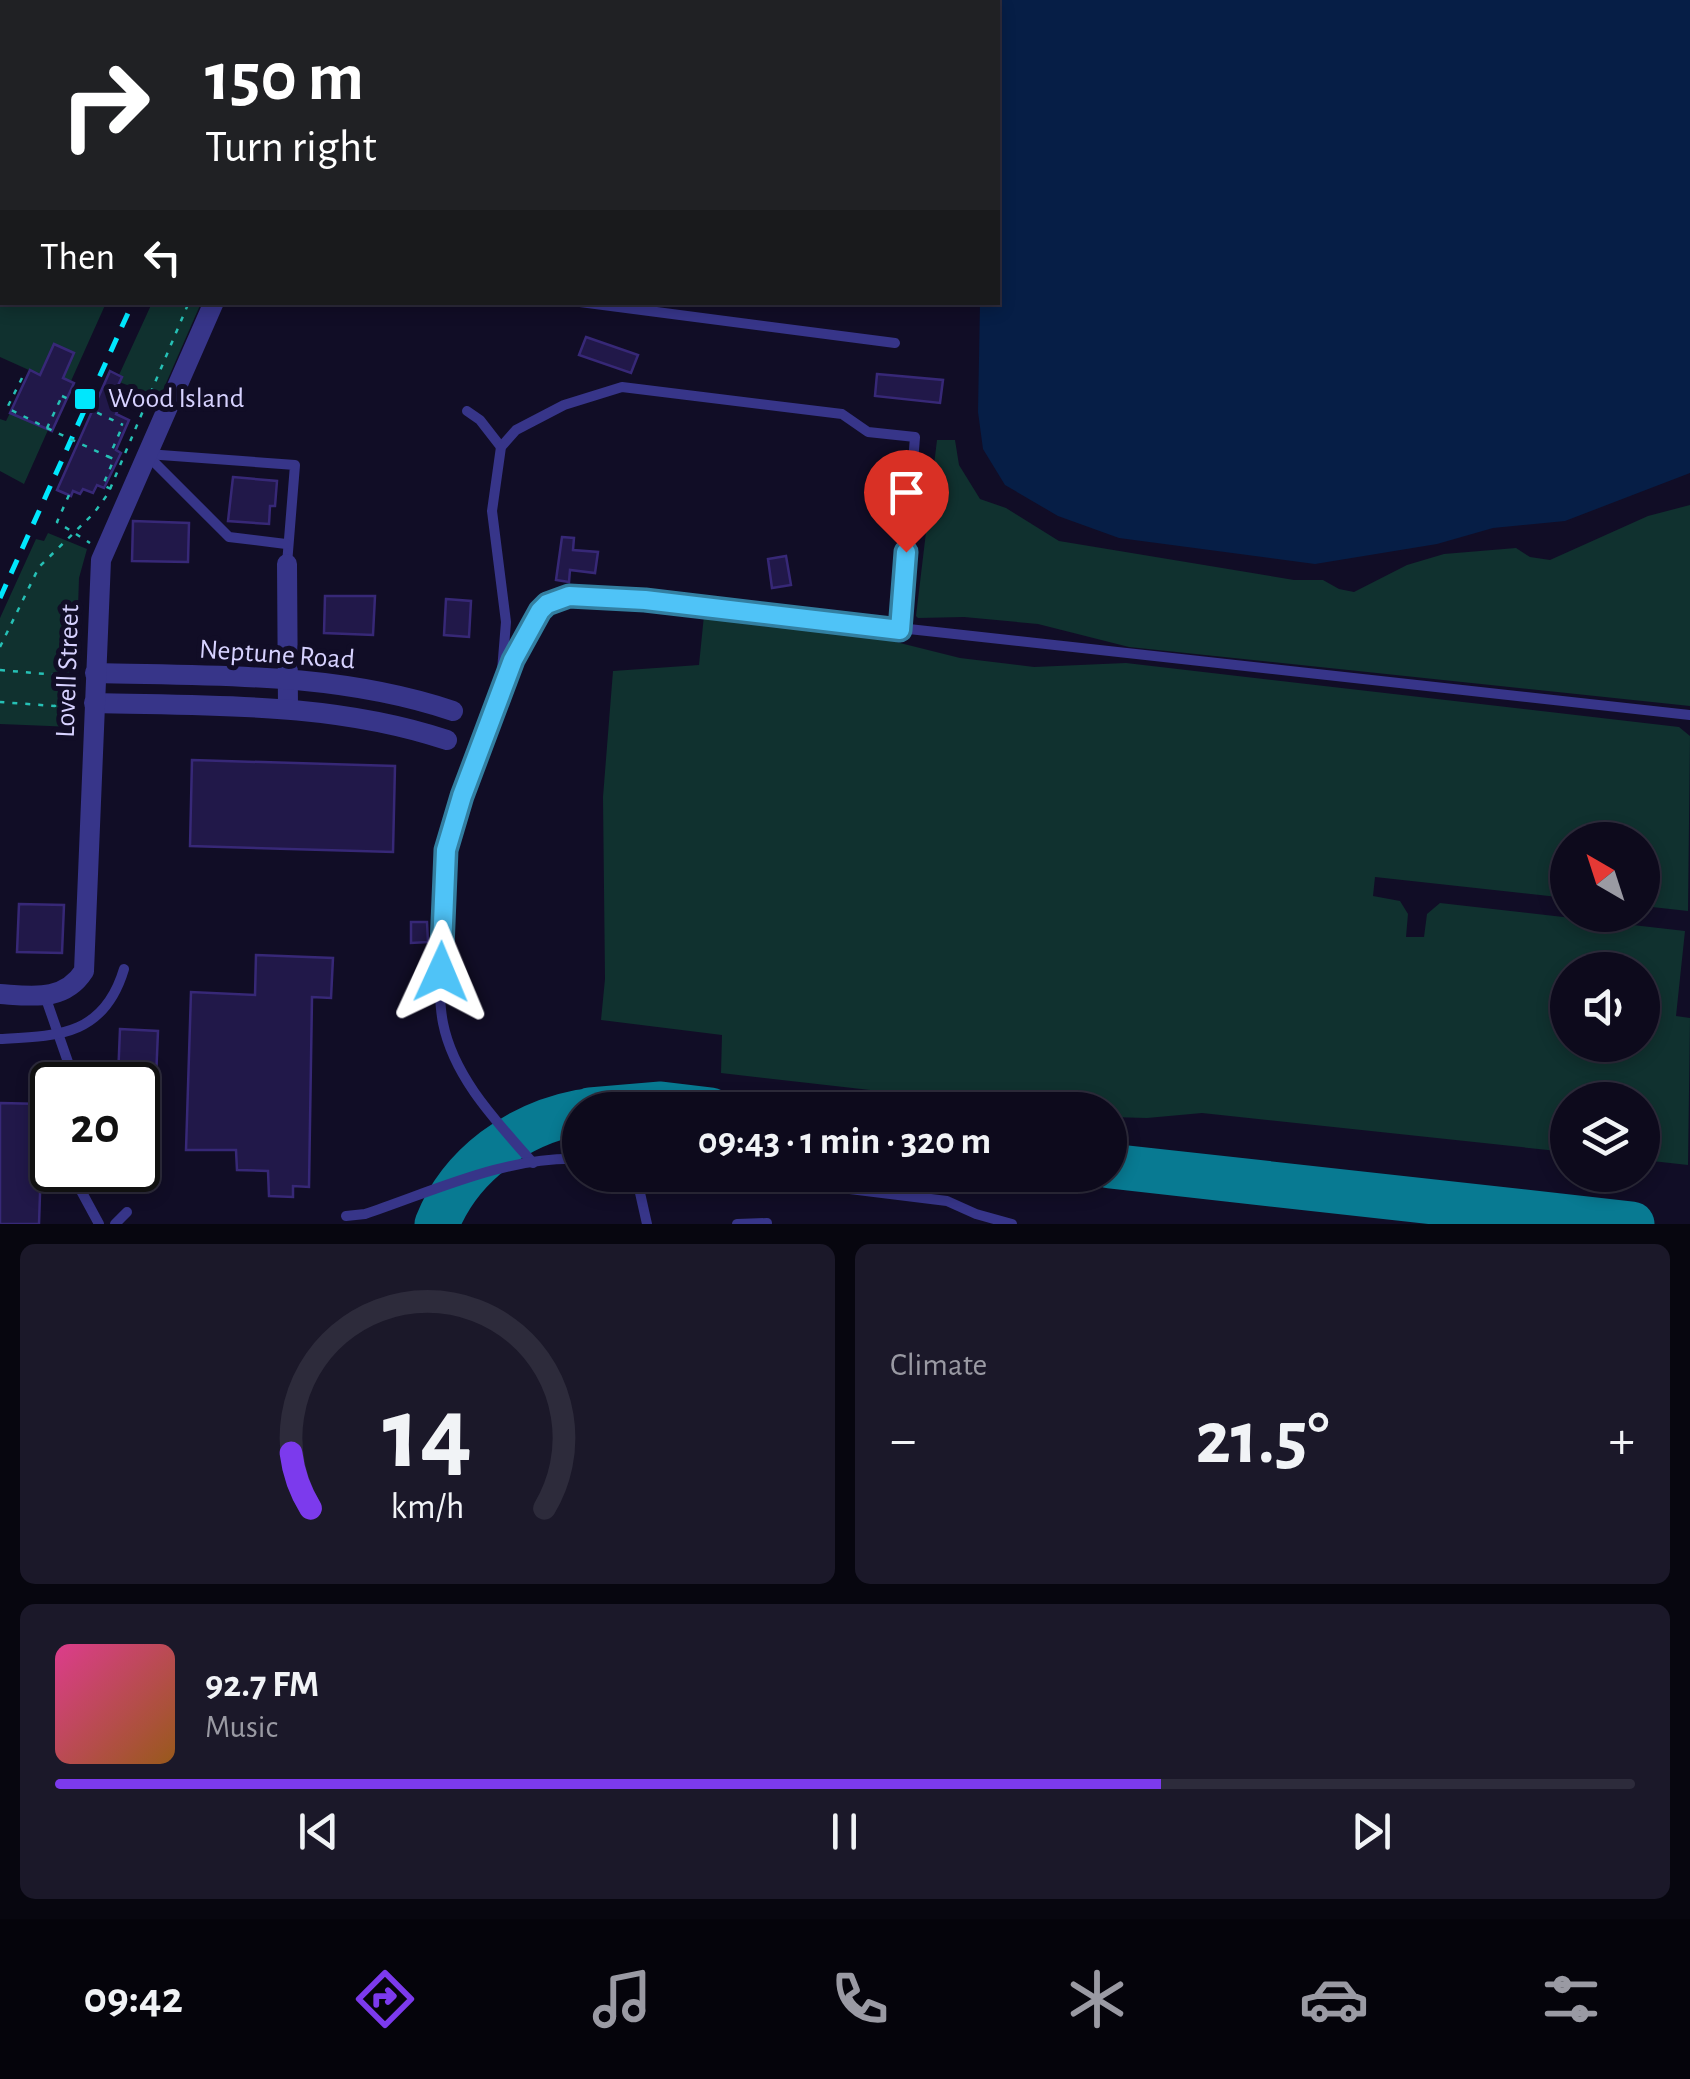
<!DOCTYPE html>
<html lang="en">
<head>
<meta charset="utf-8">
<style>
  body { margin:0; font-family:"Alegreya Sans",sans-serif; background:#1b1829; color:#f1f3f6; height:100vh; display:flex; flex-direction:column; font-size:38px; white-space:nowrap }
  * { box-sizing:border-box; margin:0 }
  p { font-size:32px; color:#9a9aa3 }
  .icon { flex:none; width:55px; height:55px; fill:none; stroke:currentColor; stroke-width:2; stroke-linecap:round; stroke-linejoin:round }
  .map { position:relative; height:1224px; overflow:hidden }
  .panel { display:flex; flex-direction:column; gap:20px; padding:20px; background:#07060f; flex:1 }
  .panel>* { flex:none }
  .banner { position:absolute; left:0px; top:0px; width:1000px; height:305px; box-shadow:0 5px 15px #0003,0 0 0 2px #2d2b3b; background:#202124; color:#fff; overflow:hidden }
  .needle { width:65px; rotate:321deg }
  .fabs { position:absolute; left:1550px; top:822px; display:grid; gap:20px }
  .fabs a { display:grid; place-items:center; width:110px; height:110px; border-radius:50%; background:#0d0a1c; box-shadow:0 5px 15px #0003,0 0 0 2px #2d2b3b; font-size:50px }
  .speed { position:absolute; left:30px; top:1062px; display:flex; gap:20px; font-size:50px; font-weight:700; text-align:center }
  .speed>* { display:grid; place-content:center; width:130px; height:130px; border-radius:50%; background:#0d0a1c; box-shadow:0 5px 15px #0003,0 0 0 2px #2d2b3b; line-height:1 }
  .speed .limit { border:5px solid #111; border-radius:15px; background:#fff; color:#111 }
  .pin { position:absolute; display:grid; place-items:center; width:85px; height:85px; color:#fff; margin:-102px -42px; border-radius:50% 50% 50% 0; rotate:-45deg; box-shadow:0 0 10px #0007 }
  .pin .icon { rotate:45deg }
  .me { position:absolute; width:110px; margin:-55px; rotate:1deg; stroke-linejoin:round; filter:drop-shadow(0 0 8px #0008) }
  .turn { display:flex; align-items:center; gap:35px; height:210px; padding:0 40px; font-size:45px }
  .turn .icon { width:130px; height:130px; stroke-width:2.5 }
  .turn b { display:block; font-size:70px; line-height:85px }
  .then { display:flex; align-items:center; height:95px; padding:0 40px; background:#0003; gap:20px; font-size:38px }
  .big { font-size:75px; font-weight:700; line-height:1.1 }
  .panel .widget { flex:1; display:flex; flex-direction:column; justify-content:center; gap:15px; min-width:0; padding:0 35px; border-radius:15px; background:#1b1829 }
  .panel .dial { align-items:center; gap:0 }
  .dial svg { height:260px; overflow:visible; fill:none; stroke:#2d2b3b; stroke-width:7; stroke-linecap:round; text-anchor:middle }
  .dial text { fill:#f1f3f6; stroke:none }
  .song { display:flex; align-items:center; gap:30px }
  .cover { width:120px; height:120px; border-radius:15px; background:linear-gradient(135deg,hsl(330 70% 55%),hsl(30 70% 35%)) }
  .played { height:10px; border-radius:5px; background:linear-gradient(90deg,#7c3aed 70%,#2d2b3b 70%) }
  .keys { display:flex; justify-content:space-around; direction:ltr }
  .heat { display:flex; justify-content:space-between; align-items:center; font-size:55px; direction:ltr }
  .panel .tiles { flex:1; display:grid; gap:20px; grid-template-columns:1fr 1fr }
  .widget:last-child { grid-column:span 2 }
  .trip { position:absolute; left:562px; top:1092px; width:565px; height:100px; border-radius:50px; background:#0d0a1c; box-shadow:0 5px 15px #0003,0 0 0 2px #2d2b3b; font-weight:700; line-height:100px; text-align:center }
  .tab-bar { display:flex; height:160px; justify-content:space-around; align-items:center; background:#05040b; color:#9a9aa3 }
  .tab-bar .icon { width:70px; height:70px }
  .tab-bar .selected { color:#7c3aed }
  .tab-bar b { font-size:45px; color:#f1f3f6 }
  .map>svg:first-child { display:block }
</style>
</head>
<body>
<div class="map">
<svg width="1690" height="1224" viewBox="0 0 1690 1224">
  <rect width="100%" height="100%" fill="#110d26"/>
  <!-- green -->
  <g fill="#10312f" fill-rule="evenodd">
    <path d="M 0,0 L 314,0 L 2,2 L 2,8 Z"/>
    <path d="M 0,294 L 2,302 L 106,303 L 71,381 L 63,378 L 74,353 L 55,344 L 40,375 L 0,357 Z"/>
    <path d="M 152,303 L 201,303 L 160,397 L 119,382 L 122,377 L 119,375 Z"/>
    <path d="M 10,413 L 48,430 L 24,484 L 0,471 L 0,419 L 6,421 Z"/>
    <path d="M 937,440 L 955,440 L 959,465 L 980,499 L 1006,508 L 1059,541 L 1294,580 L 1323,580 L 1339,589 L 1354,592 L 1407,565 L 1444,554 L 1516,548 L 1530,557 L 1550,560 L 1648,516 L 1690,505 L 1690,706 L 1129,647 L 1038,624 L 964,617 L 918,618 L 916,616 Z"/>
    <path d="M 48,533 L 87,549 L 79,578 L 74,727 L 0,724 L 0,618 L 36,539 L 44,541 Z"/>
    <path d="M 704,615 L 872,636 L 960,658 L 1034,667 L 1126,663 L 1679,727 L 1690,736 L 1688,911 L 1643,906 L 1642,840 L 1568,840 L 1567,898 L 1375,877 L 1373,896 L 1400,901 L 1408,914 L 1406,937 L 1424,937 L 1427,914 L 1440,903 L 1685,931 L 1676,1016 L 1690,1018 L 1688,1165 L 1643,1160 L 1642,1100 L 1568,1100 L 1567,1152 L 1202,1113 L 1147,1118 L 1110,1117 L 1110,1110 L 1047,1110 L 721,1073 L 722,1035 L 601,1020 L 605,979 L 603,797 L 613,671 L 699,665 ZM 1568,970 L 1642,970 L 1642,1045 L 1568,1045 Z"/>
  </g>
  <!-- water -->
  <path fill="#061e46" d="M 987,0 L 1690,0 L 1690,473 L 1565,521 L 1493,528 L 1437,544 L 1315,564 L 1119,538 L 1058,516 L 1005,485 L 983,449 L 978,412 L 980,303 L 998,302 L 998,2 Z"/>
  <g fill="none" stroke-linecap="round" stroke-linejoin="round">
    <!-- taxiway -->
    <g stroke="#087a92" stroke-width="45">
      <path d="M 590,1110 L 661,1104 L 711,1110"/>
      <path d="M 1110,1166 L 1632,1224"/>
      <path d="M 437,1224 C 461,1164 518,1124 580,1112"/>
    </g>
  </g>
  <!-- building -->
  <g fill="#211849" stroke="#372877" stroke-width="2.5">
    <path d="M 586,337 L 638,355 L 631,373 L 579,355 Z"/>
    <path d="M 54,344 L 74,353 L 63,378 L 74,383 L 52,431 L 10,413 L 30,370 L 40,375 Z"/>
    <path d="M 110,371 L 122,377 L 113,396 L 122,400 L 116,414 L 129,420 L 116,450 L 121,453 L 104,488 L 97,485 L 93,493 L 83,489 L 80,494 L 73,491 L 71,496 L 57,490 Z"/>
    <path d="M 877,374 L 943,380 L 940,403 L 875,396 Z"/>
    <path d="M 233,477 L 277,481 L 275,506 L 270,506 L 269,524 L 228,521 Z"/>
    <path d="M 133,521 L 189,523 L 188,562 L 132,561 Z"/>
    <path d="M 562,537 L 574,538 L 573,550 L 598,552 L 595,573 L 570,570 L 569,582 L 556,580 Z"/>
    <path d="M 786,556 L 791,585 L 772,588 L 768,559 Z"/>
    <path d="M 325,596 L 375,596 L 373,635 L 324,633 Z"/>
    <path d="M 446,599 L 471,601 L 469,637 L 444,635 Z"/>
    <path d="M 192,760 L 395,766 L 393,852 L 190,846 Z"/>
    <path d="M 19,904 L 64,905 L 62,953 L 17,952 Z"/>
    <path d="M 411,922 L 427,922 L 428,942 L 411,943 Z"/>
    <path d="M 256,955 L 333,958 L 331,998 L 312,997 L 309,1187 L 293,1186 L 293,1197 L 269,1196 L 268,1171 L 237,1170 L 236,1150 L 186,1150 L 191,992 L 255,995 Z"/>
    <path d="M 120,1029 L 158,1031 L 156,1079 L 118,1078 Z"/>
    <path d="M 0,1103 L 43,1104 L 39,1224 L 0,1224 Z"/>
    <path d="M 138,1148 L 155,1149 L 154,1182 L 138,1182 Z"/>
  </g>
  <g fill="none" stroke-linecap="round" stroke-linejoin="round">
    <!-- path -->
    <g stroke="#26c0b5" stroke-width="2.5" stroke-dasharray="5 8" stroke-linecap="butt">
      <path d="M 362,2 L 364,0"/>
      <path d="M 22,378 L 7,408 L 47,428 L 62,396"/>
      <path d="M 110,489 L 189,302"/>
      <path d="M 111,489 L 103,485 L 114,459 L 109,457 L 123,425"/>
      <path d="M 69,495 L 57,522 L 90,543"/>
      <path d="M 0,647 L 39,567 L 94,513 L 110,491"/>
      <path d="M 0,670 L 57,675 L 62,680 L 60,700 L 55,706 L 0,702"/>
      <path d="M 62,687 L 75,688"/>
    </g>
    <!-- service -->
    <g stroke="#373589" stroke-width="10">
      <path d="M 614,2 L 616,0"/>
      <path d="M 911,2 L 912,0"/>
      <path d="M 580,302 L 895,343"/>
      <path d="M 467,411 L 480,420 L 501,447"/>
      <path d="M 147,454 L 295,465 L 287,564"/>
      <path d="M 147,455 L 229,537 L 286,544"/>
      <path d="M 501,683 L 506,622 L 492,511 L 501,447 L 516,430 L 564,405 L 622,387 L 842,414 L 868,432 L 915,437 L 900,630"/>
      <path d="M 45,996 L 76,1085"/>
      <path d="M 0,1039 C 58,1036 104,1036 124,969"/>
      <path d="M 533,1163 C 497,1122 454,1078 443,1023 C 436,987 439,885 446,848 C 454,809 523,613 554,600 C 579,589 618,599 645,600 L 1690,715"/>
      <path d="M 77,1170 L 79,1187 L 99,1224"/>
      <path d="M 636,1175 L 647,1224"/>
      <path d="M 736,1175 L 947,1201 L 976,1214 L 1012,1224"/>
      <path d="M 346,1216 L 365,1214 C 434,1191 506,1156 580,1159"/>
      <path d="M 115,1224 L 127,1212"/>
      <path d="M 737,1224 L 767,1223"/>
    </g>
    <!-- minor -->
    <g stroke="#373589" stroke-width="20">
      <path d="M 0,24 L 2,25"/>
      <path d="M 287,564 L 288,709"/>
      <path d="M 95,673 C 215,676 337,672 453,711"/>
      <path d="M 94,703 C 213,706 333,702 447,740"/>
      <path d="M 0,994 C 32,996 64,1002 84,971 L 101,560 L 214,302"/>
    </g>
    <!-- rail -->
    <g stroke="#00e7fd" stroke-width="5" stroke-dasharray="15 12" stroke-linecap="butt">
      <path d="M 335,2 L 337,0"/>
      <path d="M 0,598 L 133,302"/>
    </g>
    <!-- path-bridge -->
    <g stroke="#26c0b5" stroke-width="2.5" stroke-dasharray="5 8" stroke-linecap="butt">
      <path d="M 62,396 L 123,425"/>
      <path d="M 47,428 L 109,457"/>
    </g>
  </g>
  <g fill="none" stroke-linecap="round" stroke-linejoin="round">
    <!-- route casing -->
    <g stroke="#337fa1" stroke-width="25">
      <path id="route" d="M 441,972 L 446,850 L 462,796 L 513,660 L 540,611 L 547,604 L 569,596 L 645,600 L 900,630 L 906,552"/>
    </g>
    <!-- route -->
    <use href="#route" stroke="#4fc3f7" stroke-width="18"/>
  </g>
  <!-- markers -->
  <rect fill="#00e7fd" stroke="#110d26" stroke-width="4" x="73" y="387" width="24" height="24" rx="5"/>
  <g text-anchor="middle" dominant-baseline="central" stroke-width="10" stroke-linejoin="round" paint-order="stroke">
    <!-- poi labels -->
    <g font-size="28" fill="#d7d2ff" stroke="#110d26" text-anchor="start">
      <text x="108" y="399">Wood Island</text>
    </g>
    <!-- street labels -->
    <g font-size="28" fill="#d7d2ff" stroke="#110d26">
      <text transform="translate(277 655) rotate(4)">Neptune Road</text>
      <text transform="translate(68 671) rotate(-88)">Lovell Street</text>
    </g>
  </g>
</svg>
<div class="fabs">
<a><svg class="needle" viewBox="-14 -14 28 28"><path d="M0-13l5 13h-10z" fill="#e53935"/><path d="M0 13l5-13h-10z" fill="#9a9aa3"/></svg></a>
<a><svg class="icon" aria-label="sound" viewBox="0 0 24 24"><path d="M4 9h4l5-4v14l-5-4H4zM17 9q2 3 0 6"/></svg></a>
<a><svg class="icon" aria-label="layers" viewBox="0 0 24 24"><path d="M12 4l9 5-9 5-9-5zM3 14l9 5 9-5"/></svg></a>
</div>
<div class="speed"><div class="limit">20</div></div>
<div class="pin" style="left:906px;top:552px;background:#d93025"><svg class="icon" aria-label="arrive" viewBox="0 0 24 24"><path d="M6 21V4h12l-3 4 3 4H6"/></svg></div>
<svg class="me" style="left:441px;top:972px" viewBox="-20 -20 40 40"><path d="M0-17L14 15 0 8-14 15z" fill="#4fc3f7" stroke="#fff" stroke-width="4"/></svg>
<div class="trip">09:43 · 1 min · 320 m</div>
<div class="banner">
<div class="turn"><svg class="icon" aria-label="right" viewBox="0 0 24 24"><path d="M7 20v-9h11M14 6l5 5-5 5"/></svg><div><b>150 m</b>Turn right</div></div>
<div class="then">Then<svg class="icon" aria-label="left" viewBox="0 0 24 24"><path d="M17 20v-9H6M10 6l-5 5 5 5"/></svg></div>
</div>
</div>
<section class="panel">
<div class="tiles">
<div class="widget dial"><svg viewBox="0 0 100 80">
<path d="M14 69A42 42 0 1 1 86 69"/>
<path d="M14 69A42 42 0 0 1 8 52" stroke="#7c3aed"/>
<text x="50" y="56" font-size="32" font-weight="700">14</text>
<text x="50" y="72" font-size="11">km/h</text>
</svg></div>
<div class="widget"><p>Climate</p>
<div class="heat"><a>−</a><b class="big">21.5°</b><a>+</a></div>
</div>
<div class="widget">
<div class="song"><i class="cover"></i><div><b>92.7 FM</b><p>Music</p></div></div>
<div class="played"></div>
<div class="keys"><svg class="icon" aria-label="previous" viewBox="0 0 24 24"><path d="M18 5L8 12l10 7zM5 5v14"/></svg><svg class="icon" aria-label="pause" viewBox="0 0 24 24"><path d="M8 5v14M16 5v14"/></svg><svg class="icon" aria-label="next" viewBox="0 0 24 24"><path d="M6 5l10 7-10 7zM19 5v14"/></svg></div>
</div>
</div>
</section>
<nav class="tab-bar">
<b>09:42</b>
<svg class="icon selected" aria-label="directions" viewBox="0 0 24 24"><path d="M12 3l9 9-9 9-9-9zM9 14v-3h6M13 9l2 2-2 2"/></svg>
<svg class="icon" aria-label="music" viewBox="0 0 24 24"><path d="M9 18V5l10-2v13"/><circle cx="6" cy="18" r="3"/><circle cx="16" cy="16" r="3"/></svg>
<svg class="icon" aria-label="phone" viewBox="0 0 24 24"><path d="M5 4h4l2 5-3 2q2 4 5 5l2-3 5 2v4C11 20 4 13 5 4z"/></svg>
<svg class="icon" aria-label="climate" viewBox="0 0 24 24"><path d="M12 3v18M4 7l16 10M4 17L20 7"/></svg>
<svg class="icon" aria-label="car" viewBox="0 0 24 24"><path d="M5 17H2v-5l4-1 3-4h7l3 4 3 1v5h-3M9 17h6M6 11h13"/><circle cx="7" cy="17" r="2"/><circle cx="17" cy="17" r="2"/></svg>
<svg class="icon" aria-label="filters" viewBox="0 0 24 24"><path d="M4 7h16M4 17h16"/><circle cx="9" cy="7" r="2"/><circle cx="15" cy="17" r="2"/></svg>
</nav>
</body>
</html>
